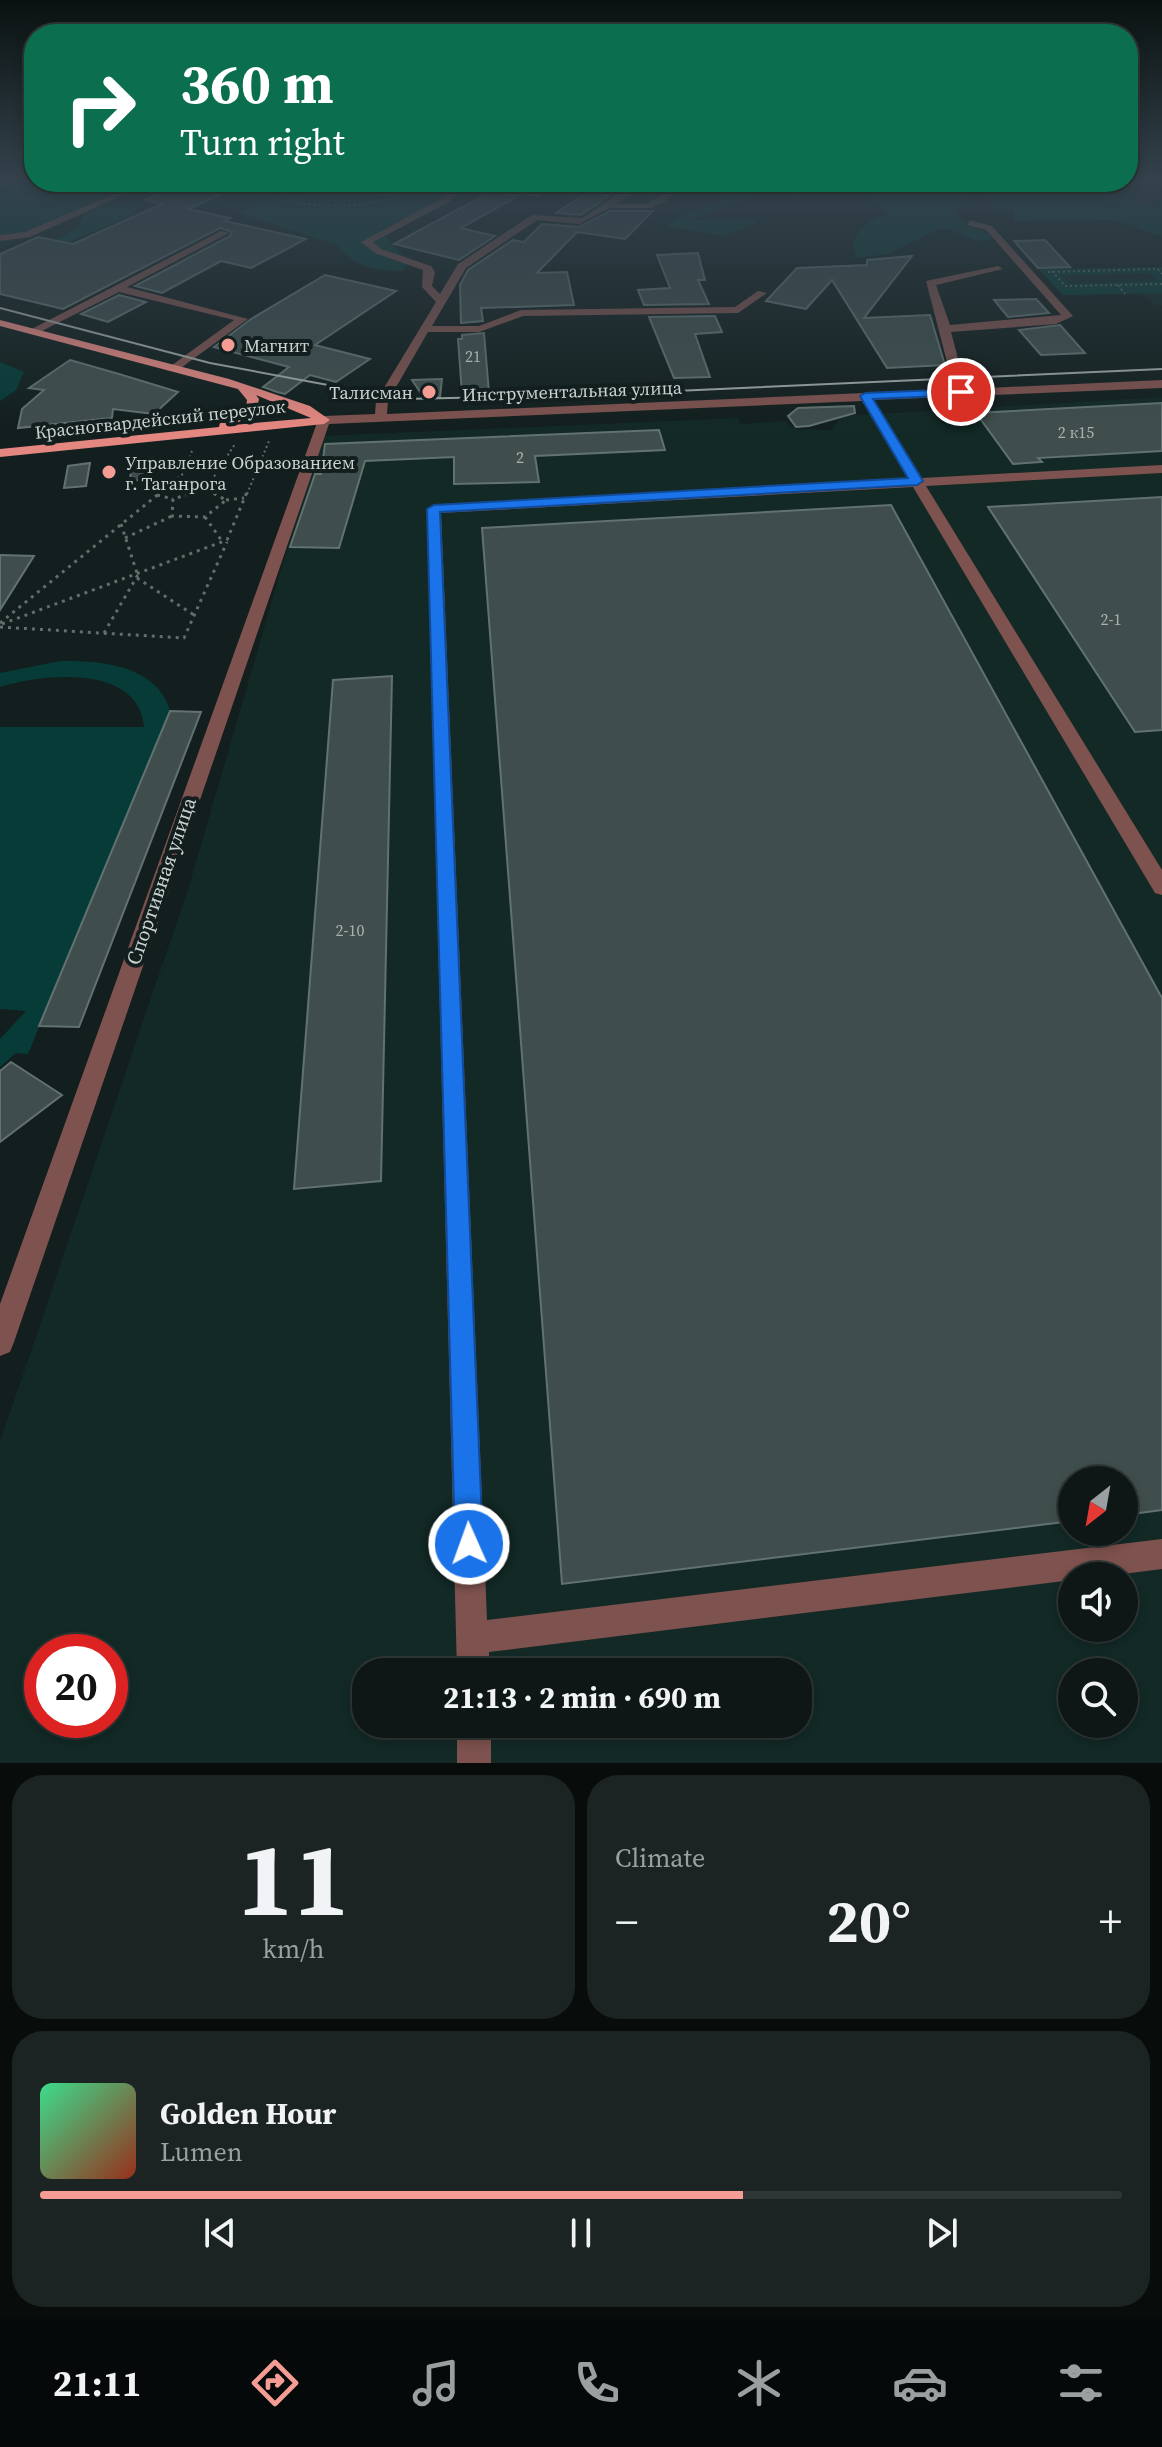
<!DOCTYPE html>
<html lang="en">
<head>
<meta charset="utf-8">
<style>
  body { margin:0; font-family:"Source Serif 4",serif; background:#1c2423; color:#f1f3f6; height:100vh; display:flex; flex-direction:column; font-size:30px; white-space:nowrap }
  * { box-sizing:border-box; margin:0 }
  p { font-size:26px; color:#9b9fa1 }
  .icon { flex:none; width:44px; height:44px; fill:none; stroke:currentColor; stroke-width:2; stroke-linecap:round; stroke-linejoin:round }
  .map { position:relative; height:1763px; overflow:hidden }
  .panel { display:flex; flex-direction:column; gap:12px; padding:12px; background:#080d0c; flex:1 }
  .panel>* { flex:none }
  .banner { position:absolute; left:24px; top:24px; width:1114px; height:168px; border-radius:32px; box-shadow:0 4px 12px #0003,0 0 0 2px #2e3635; background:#0b6e4f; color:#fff; overflow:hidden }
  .needle { width:52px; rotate:211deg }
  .tools { position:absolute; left:1058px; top:1466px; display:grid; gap:16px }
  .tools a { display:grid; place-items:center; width:80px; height:80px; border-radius:50%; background:#0e1716; box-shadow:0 4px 12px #0003,0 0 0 2px #2e3635; font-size:40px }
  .speed { position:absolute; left:24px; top:1634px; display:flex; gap:16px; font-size:40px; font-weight:700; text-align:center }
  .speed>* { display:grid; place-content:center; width:104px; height:104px; border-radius:50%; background:#0e1716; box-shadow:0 4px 12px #0003,0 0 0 2px #2e3635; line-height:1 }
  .speed .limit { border:12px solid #d22; background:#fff; color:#111 }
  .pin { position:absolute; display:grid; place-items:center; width:68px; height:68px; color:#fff; margin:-34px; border:4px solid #fff; border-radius:50%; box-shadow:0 2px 8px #0007 }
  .me { position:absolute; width:88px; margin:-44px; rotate:358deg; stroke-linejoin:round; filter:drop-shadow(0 0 6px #0008) }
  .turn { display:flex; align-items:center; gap:28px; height:168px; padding:0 24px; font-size:36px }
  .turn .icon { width:104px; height:104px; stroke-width:2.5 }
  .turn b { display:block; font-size:56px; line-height:68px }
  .big { font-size:60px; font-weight:700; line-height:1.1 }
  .panel .card { flex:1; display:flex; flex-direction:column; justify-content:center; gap:12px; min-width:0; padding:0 28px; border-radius:32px; background:#1c2423 }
  .panel .dial { align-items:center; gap:0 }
  .dial b { font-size:104px; line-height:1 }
  .song { display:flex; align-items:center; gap:24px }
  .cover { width:96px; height:96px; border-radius:12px; background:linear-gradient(135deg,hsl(150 70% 55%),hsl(10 70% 35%)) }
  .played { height:8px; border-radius:4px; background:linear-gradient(90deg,#f59c94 65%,#2e3635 65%) }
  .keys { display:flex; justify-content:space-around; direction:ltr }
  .heat { display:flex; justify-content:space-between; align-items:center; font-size:44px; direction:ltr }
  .panel .tiles { flex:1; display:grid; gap:12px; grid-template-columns:1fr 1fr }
  .card:last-child { grid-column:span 2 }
  .trip { position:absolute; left:352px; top:1658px; width:460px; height:80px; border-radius:32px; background:#0e1716; box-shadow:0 4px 12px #0003,0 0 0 2px #2e3635; font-weight:700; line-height:80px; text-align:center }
  .tabs { display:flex; height:128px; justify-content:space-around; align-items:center; background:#060909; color:#9b9fa1 }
  .tabs .icon { width:56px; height:56px }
  .tabs .current { color:#f59c94 }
  .tabs b { font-size:36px; color:#f1f3f6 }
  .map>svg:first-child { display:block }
</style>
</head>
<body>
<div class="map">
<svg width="1162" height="1763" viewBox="0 0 1162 1763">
  <rect width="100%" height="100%" fill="#121f1e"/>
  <!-- built -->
  <g fill="#122926" fill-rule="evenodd">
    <path d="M 0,180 L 34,182 L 155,182 L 0,249 Z"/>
    <path d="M 181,183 L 249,199 L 234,208 L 214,205 L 193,210 L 143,200 Z"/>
    <path d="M 1162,267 L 1162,305 L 1155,305 L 1141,293 L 1063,295 L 1039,269 Z"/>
    <path d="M 1162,397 L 1162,1763 L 0,1763 L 0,1442 L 189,886 L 320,436 L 738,418 L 741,424 L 785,421 L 796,429 L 831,430 L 842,416 ZM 1072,1480 L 1124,1480 L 1124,1532 L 1072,1532 ZM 1072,1576 L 1124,1576 L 1124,1628 L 1072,1628 ZM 42,1652 L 110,1652 L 110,1720 L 42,1720 ZM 366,1672 L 798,1672 L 798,1724 L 366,1724 ZM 1072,1672 L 1124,1672 L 1124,1724 L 1072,1724 Z"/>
  </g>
  <!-- green -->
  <g fill="#063b37" fill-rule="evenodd">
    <path d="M 180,182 L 456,182 L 442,200 L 381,231 L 409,263 L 402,271 C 377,270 352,267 337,245 L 238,213 L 258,200 Z"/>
    <path d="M 754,182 L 819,182 L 822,185 L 798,195 L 765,188 L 753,196 L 690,220 L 750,219 L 759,222 L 723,236 L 667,226 C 680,212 697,212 713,203 C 728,195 737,188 754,182 Z"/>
    <path d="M 869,182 L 910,182 L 916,194 C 925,181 948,185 963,191 L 965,198 L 956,211 C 963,226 977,228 991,235 L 990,240 L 977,241 L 948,229 L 938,229 L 888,254 L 856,258 L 853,242 C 862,225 869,218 888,215 L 887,210 L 875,205 Z"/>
    <path d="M 62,185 L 107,196 L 11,238 L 0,239 L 0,192 L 26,196 Z"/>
    <path d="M 1099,187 C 1120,190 1136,205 1158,206 L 1162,198 L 1162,236 L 1111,220 L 1015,221 L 1013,210 L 991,208 L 990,189 L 1067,196 L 1076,200 L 1076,195 Z"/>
    <path d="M 119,205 L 138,207 L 136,213 L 58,247 L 0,256 L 45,246 L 78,227 L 83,216 L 94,209 Z"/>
    <path d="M 1162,267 L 1162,293 L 1063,295 L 1039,269 ZM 1150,273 L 1158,281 L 1070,284 L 1062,275 Z"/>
    <path d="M 0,362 L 24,372 L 16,390 L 0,401 Z"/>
    <path d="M 60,661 C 99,660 157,665 170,710 L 28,1054 L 16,1053 L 0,1067 L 0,1039 L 26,1011 L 0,1009 L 0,727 L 144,727 C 139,663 41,674 0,687 L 0,673 Z"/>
  </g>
  <!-- building -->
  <g fill="#3f4e4c" stroke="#627270" stroke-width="2">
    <path d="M 179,186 L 220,195 L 188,209 L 230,218 L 225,221 L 306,239 L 251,268 L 221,261 L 162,293 L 135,286 L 230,236 L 232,232 L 220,228 L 63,309 L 0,294 L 0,254 L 38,237 L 73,244 L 162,204 L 145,200 Z"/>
    <path d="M 492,191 L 518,196 L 461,228 L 495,236 L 459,260 L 394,244 Z"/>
    <path d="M 589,191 L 609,196 L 581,215 L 556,213 Z"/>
    <path d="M 610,211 L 653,211 L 625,239 L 577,232 L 537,273 L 567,272 L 574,305 L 481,308 L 483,321 L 461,323 L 460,285 L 468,270 L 513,240 L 524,242 L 542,224 L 579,227 Z"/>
    <path d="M 1045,240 L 1070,267 L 1038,268 L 1014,241 Z"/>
    <path d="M 698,253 L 705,280 L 698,280 L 709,304 L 644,305 L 638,290 L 670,288 L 657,255 Z"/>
    <path d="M 912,256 L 864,318 L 930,315 L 945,365 L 887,368 L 832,280 L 806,309 L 766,301 L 797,268 L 867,265 L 867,260 Z"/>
    <path d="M 325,275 L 396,291 L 315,345 L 370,359 L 336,382 L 310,375 L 285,394 L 277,392 L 263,387 L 289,367 L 214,347 L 251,319 Z"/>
    <path d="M 119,295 L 146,302 L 108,322 L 81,314 Z"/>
    <path d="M 1036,299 L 1049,313 L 1008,317 L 994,300 Z"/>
    <path d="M 715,316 L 722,332 L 695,334 L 710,377 L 674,378 L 649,317 Z"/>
    <path d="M 1060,325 L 1085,353 L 1041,355 L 1019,330 Z"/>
    <path d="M 484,333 L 489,393 L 462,394 L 458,339 L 462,339 L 462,335 Z"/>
    <path d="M 70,360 L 119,374 L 178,392 L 154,414 L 113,409 L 112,418 L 18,428 L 22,409 L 44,390 L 29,388 Z"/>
    <path d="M 442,379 L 440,397 L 427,397 L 422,395 L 412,380 Z"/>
    <path d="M 1162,403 L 1162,451 L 1038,458 L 1042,462 L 1013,464 L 976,413 Z"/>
    <path d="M 854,406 L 855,413 L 809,426 L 796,427 L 788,416 L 798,408 Z"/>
    <path d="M 659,430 L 665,450 L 535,456 L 539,482 L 454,484 L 454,457 L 365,461 L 339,548 L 290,547 L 315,474 L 321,474 L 325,444 Z"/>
    <path d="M 153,457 L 151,479 L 130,481 L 132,459 Z"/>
    <path d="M 90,463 L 86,486 L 64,488 L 68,466 Z"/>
    <path d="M 1162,497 L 1162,730 L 1135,732 L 988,507 Z"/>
    <path d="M 891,505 L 1162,998 L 1162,1510 L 1124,1515 L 1124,1480 L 1072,1480 L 1072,1521 L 562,1584 L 482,528 Z"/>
    <path d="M 0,555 L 34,556 L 0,610 Z"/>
    <path d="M 392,676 L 381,1181 L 294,1189 L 333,680 Z"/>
    <path d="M 170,711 L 201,712 L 79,1027 L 39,1026 Z"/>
    <path d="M 11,1062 L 62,1095 L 0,1142 L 0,1071 Z"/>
  </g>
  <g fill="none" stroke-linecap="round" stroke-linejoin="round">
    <!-- path-far1 -->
    <g stroke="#626d6c" stroke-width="2" stroke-dasharray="2 3" stroke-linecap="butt">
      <path d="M 232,182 C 292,211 360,214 421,188"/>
      <path d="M 297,182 L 374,195 L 410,193"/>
      <path d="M 369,182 L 374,195"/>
      <path d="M 413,182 L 430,195"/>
      <path d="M 290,200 L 304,197 L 313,188 L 310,185"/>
      <path d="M 1052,271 L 1065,286 L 1162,284"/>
      <path d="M 1048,272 L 1158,269 L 1162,274"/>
      <path d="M 1118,285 L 1125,294"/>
      <path d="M 206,489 L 235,444"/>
      <path d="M 158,494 L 184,473 L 193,448"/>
      <path d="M 189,494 L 206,489 L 215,494"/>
      <path d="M 247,494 L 269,441"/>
    </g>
    <!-- path -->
    <g stroke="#626d6c" stroke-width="3" stroke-dasharray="3 5" stroke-linecap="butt">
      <path d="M 196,492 L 173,499 L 172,516 L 205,517 L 226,500 L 211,492"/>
      <path d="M 157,495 L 173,499"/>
      <path d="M 226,500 L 244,498"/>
      <path d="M 205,517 L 222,541"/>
      <path d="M 121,524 L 137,573"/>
      <path d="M 125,538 L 172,516"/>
      <path d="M 137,578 L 194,615"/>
      <path d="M 0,623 L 161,492"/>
      <path d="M 2,624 L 227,540 L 247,492"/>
      <path d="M 0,627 L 184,638 L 227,542"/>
      <path d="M 104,633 L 139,573"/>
    </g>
    <!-- minor -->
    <g fill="#7e524e" fill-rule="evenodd">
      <path d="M 0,181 L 4,182 L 4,186 L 0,187 Z"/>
      <path d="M 142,182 L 153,182 L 30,237 L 0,241 L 0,235 L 25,232 Z"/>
      <path d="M 456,182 L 492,182 L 542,194 L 538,197 L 484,186 L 462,186 L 451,201 L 373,242 L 381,249 L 431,266 L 435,272 L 432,286 L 440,294 L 458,264 L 532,215 L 582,218 C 611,202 625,178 663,183 L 674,193 L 666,201 L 651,208 L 609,208 L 579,224 L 537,220 L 466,268 L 432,326 L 479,326 L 521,310 L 735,307 L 758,291 L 767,293 L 738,313 L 523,316 L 479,332 L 428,332 L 388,401 L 387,414 L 954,389 L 926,281 L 998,266 L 1003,269 L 936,285 L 950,325 L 1061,315 L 986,230 L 967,225 L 970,220 L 992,226 L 1073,316 L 1056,324 L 951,332 L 966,389 L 1162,380 L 1162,388 L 874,400 L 922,478 L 1162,465 L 1162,473 L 926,486 L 1162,870 L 1162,895 L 1155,893 L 913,487 L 441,513 L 487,1620 L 1162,1539 L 1162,1569 L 1108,1576 L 1072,1576 L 1072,1580 L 489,1652 L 489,1672 L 457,1672 L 427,509 L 434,505 L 908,479 L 862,401 L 329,424 L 14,1342 L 10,1352 L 0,1356 L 0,1304 L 318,420 L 324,416 L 375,414 L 376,401 L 436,302 L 422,287 L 423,270 L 375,253 L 361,242 L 445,197 ZM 650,185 L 665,193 L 646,204 L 615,204 Z"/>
      <path d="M 547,182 L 567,182 L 563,185 Z"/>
      <path d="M 221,231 L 229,233 L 127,287 L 248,319 L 178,370 L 168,368 L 234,320 L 119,292 L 36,334 L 26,332 Z"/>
      <rect x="457" y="1724" width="34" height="39"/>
    </g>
    <!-- major -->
    <path fill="#e38780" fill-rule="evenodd" d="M 0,320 L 229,379 L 310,406 L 330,420 L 324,424 L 0,457 L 0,449 L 219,427 L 220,422 L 246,408 L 247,400 L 238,389 L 0,326 ZM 256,395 L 311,418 L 233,425 L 256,413 L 259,399 Z"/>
    <!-- tram -->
    <path stroke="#9ea7a6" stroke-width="2" d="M 0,308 L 210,363 L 403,399 L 587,395 L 1162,369"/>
  </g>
  <!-- sky -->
  <linearGradient id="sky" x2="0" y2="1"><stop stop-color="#0a1110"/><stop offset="0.42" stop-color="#33424c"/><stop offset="1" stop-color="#33424c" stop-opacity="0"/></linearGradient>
  <rect width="1162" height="427" fill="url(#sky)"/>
  <!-- route -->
  <path fill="#1a73e8" stroke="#114b97" stroke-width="2" d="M 961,389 L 967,392 L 965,395 L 873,399 L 923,481 L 917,485 L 440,512 L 483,1544 L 479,1553 L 469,1558 L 459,1553 L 455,1544 L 427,509 L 434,505 L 908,478 L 860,396 L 865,393 Z"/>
  <!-- markers -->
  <g fill="#f59c94" stroke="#121f1e" stroke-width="3">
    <circle cx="228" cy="345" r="8"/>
    <circle cx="429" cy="392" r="8"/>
    <circle cx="109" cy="472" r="8"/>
  </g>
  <g text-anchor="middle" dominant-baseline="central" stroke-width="8" stroke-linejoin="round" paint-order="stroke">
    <!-- number labels -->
    <g font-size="16" fill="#a8b2b0">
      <text x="473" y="356">21</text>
      <text x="1076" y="432">2 к15</text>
      <text x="520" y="457">2</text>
      <text x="1111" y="619">2-1</text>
      <text x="350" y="930">2-10</text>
    </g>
    <!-- far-poi labels -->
    <g font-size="18" fill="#cbd3d2" stroke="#121f1e" text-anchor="start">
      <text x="244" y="345">Магнит</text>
      <text x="413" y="392" text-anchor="end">Талисман</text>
      <text x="125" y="462">Управление Образованием<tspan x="125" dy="21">г. Таганрога</tspan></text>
    </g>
    <!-- far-street labels -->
    <g font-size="18" fill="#cbd3d2" stroke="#121f1e">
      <text transform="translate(572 391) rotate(-2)">Инструментальная улица</text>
      <text transform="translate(160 419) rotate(-6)">Красногвардейский переулок</text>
    </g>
    <!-- street labels -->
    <g font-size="20" fill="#cbd3d2" stroke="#121f1e">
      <text transform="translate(161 881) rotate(-71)">Спортивная улица</text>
    </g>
  </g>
</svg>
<div class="tools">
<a><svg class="needle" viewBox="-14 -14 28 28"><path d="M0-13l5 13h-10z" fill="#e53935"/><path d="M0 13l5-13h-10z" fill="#9b9fa1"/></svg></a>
<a><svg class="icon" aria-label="sound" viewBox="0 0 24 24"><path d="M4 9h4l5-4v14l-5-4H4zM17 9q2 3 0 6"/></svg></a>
<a><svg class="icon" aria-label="search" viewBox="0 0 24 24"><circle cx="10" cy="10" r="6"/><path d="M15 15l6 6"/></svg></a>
</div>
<div class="speed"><div class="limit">20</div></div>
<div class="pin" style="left:961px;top:392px;background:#d93025"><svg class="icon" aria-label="arrive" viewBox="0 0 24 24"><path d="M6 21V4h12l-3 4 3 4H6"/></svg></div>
<svg class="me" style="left:469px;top:1544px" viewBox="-20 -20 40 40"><circle r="17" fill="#1a73e8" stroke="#fff" stroke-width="3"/><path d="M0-11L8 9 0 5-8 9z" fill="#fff"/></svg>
<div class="trip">21:13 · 2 min · 690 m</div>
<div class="banner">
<div class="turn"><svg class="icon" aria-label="right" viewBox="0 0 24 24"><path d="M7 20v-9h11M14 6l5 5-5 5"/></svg><div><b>360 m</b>Turn right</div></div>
</div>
</div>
<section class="panel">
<div class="tiles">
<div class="card dial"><b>11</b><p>km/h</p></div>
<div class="card"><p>Climate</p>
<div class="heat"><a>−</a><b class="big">20°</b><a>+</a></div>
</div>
<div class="card">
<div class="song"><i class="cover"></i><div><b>Golden Hour</b><p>Lumen</p></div></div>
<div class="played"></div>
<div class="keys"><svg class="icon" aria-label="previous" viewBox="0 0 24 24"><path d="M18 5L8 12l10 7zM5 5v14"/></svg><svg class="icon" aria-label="pause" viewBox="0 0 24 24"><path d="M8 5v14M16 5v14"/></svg><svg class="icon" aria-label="next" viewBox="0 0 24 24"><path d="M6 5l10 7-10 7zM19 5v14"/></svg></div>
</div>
</div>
</section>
<nav class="tabs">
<b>21:11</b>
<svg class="icon current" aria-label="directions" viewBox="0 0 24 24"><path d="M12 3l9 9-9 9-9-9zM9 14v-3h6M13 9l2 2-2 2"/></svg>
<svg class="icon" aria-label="music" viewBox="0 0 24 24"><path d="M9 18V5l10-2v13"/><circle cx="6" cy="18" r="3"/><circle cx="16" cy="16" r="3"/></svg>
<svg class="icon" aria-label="phone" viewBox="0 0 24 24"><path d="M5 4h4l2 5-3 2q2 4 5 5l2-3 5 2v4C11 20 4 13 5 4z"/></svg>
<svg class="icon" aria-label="climate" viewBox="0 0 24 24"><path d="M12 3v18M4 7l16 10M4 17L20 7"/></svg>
<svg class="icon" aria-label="car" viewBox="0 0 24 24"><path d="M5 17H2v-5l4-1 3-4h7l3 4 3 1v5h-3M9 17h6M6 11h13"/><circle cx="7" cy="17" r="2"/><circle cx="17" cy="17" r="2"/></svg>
<svg class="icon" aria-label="filters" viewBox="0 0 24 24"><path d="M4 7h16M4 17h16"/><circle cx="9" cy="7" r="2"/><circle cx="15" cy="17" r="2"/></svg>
</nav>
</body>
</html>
